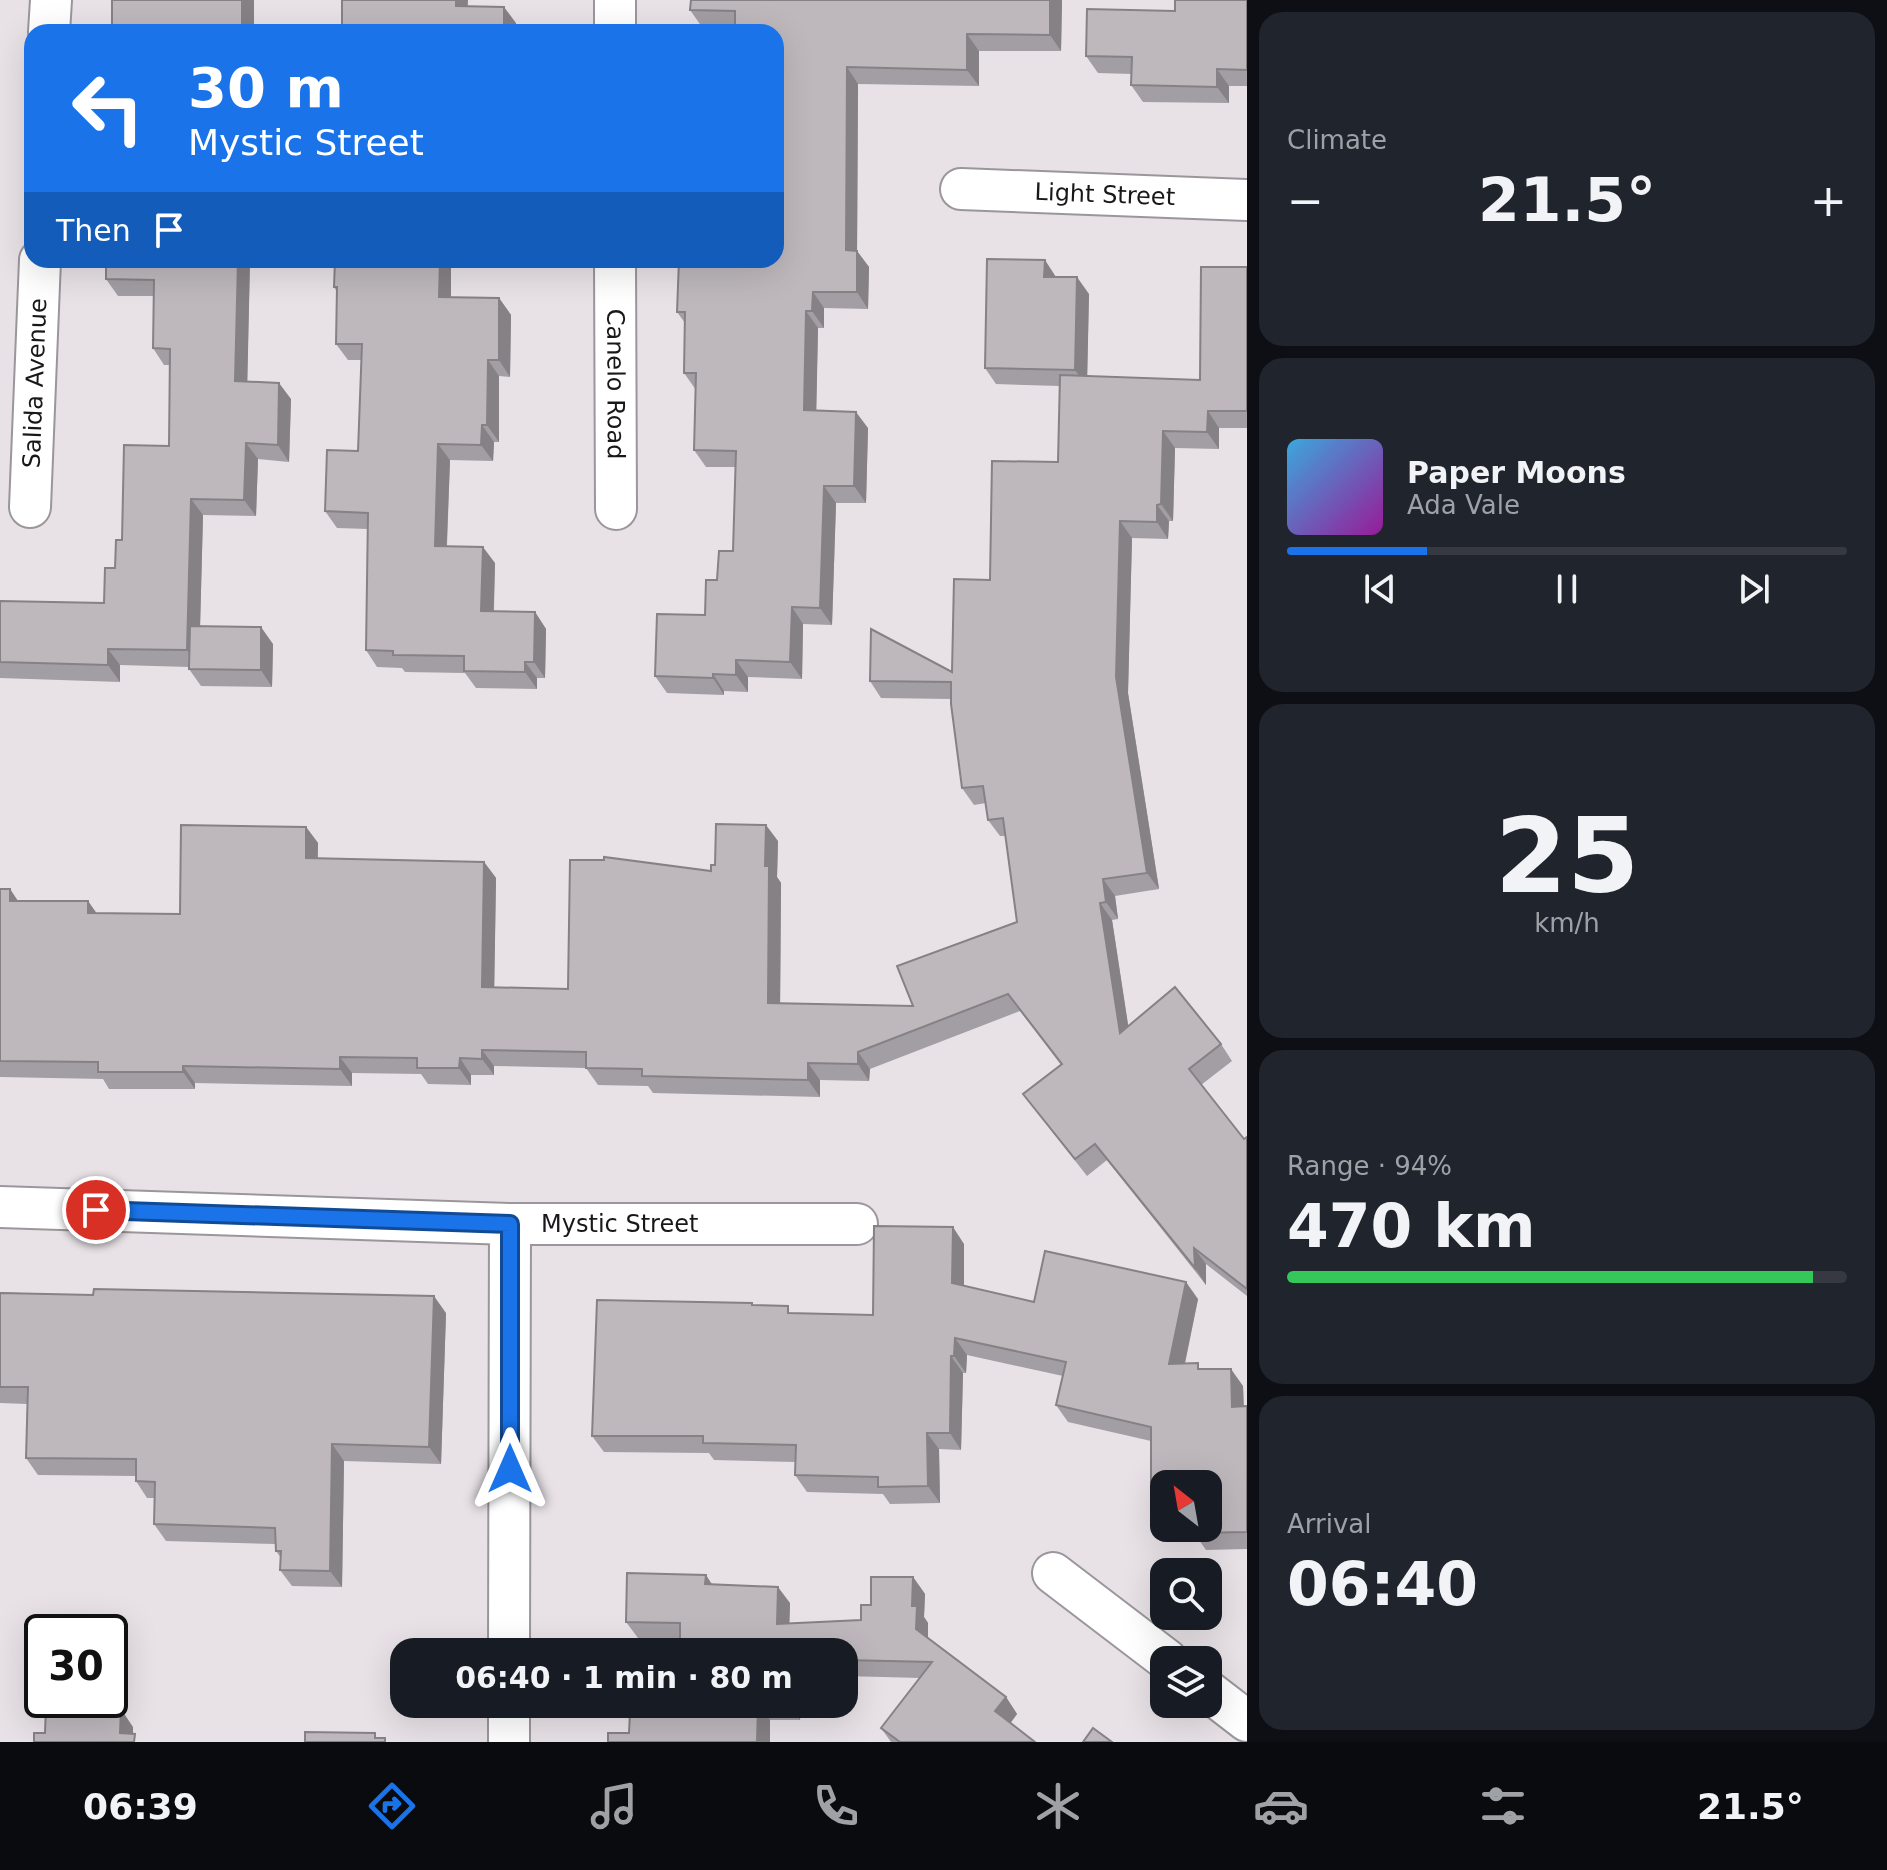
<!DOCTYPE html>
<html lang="en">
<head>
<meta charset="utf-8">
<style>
  body { margin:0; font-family:"DejaVu Sans",sans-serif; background:#20242c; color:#f1f3f6; height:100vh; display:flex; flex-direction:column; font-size:30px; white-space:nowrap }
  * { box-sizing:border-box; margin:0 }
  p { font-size:26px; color:#9ea1a6 }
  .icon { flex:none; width:44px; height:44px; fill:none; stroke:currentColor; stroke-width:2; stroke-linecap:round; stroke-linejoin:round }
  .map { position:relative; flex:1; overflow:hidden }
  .panel { display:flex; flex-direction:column; gap:12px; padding:12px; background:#0d0f14; width:640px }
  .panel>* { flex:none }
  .hud { position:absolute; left:24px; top:24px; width:760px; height:244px; border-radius:24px; box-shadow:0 8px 32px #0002; background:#1a73e8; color:#fff; overflow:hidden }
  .needle { width:52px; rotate:329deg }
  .buttons { position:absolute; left:1150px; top:1470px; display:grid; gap:16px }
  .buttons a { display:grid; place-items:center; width:72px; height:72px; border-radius:16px; background:#171b24; box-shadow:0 8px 32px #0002; font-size:40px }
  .speed { position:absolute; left:24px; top:1614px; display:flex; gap:16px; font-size:40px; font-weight:700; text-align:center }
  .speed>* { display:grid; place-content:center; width:104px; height:104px; border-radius:50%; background:#171b24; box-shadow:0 8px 32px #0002; line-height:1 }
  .speed .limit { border:4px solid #111; border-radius:12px; background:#fff; color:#111 }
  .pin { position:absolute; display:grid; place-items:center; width:68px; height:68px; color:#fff; margin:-34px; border:4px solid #fff; border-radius:50%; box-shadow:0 2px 8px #0007 }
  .me { position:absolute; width:88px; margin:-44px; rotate:0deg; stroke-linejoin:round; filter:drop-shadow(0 0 6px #0008) }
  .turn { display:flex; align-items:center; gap:28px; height:168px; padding:0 32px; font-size:36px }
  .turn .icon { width:104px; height:104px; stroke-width:2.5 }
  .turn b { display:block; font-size:56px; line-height:68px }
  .then { display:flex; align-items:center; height:76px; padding:0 32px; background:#0003; gap:16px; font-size:30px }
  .big { font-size:60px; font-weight:800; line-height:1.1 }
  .panel .widget { flex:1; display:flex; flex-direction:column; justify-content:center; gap:12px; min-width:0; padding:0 28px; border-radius:24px; background:#20242c }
  .panel .dial { align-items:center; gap:0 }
  .dial b { font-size:104px; line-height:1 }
  .song { display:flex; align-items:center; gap:24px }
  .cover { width:96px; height:96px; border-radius:12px; background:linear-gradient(135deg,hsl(200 70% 55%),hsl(300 70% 35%)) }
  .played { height:8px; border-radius:4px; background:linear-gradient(90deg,#1a73e8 25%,#363941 25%) }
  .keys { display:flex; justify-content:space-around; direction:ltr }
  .heat { display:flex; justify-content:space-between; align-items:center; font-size:44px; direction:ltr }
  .charge { height:12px; border-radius:6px; background:linear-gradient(90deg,#34c759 94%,#363941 0) }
  .trip { position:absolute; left:390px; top:1638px; width:468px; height:80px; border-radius:24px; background:#171b24; box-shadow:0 8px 32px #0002; font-weight:800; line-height:80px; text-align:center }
  .tab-bar { display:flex; height:128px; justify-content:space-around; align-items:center; background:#090b0e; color:#9ea1a6 }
  .tab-bar .icon { width:56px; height:56px }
  .tab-bar .active { color:#1a73e8 }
  .tab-bar b { font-size:36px; color:#f1f3f6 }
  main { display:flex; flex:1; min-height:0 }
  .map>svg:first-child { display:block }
</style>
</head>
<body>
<main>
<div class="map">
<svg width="1247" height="1742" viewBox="0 0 1247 1742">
  <rect width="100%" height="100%" fill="#e8e2e7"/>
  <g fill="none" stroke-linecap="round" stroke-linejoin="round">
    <!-- street casing -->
    <g stroke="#9b969b" stroke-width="44">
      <g id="street">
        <path d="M 615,0 L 615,32"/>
        <path d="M 49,32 L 51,0"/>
        <path id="s1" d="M 961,189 L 1247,200"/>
        <path id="s2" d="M 615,260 L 616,509"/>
        <path id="s3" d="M 30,507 L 40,260"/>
        <path id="s4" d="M 0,1207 L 510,1224 L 857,1224"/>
        <path d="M 1053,1573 L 1167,1660"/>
        <path d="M 509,1652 L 510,1224"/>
        <path d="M 1208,1691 L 1247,1721"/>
        <path d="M 509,1742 L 509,1704"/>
      </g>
    </g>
    <!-- street -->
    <use href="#street" stroke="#fff" stroke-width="40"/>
  </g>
  <!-- wall -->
  <g fill="#a39ea3">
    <path d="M 1062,0 L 1061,51 L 979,51 L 979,86 L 858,84 L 857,251 L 869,267 L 868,309 L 824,308 L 824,328 L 818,328 L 816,411 L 868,428 L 866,503 L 836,503 L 832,625 L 803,624 L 802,679 L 748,677 L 748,692 L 724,691 L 724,695 L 667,693 L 655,676 L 705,615 L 717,580 L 733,551 L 736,467 L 706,467 L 694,450 L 696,390 L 684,373 L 685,323 L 677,312 L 776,260 L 735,28 L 702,27 L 690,10 Z"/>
    <path d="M 1247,0 L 1247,86 L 1229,86 L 1229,103 L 1143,102 L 1131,85 L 1132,74 L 1098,73 L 1086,56 L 1175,11 Z"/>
    <path d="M 250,260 L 247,382 L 291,399 L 289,462 L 258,459 L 256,516 L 203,515 L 200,626 L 273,644 L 272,687 L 201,686 L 189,669 L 189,667 L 120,665 L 120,682 L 0,678 L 0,601 L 104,603 L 115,568 L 122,540 L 169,446 L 170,365 L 164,365 L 153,348 L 154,296 L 118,296 L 106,279 Z"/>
    <path d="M 335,260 L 451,260 L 451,298 L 499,298 L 511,315 L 510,377 L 499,376 L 499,442 L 494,442 L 493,461 L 450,460 L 447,546 L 495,563 L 494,611 L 535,612 L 546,629 L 545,678 L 537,678 L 537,689 L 476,688 L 465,673 L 405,672 L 402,668 L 377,667 L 366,650 L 368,529 L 337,528 L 325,511 L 358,451 L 361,360 L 348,360 L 336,344 L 337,292 L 334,287 Z"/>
    <path d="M 1247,267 L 1247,428 L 1219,428 L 1219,449 L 1175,448 L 1173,521 L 1169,521 L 1168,539 L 1132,538 L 1128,693 L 1159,889 L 1115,896 L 1118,919 L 1112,920 L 1128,1026 L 1221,1044 L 1232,1061 L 1201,1085 L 1244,1139 L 1247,1137 L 1247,1296 L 1206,1264 L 1206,1285 L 1107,1160 L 1087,1176 L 1023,1094 L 1061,1065 L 1020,1011 L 870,1069 L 869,1081 L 820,1080 L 820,1097 L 653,1093 L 648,1086 L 598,1085 L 586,1068 L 494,1066 L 494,1075 L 471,1075 L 471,1085 L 428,1084 L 421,1074 L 352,1073 L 352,1086 L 195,1083 L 195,1089 L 109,1089 L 103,1079 L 0,1077 L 0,889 L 10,889 L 18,901 L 88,901 L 96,913 L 180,914 L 306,827 L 318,843 L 318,858 L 484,862 L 496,878 L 494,988 L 568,989 L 711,871 L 715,865 L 778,841 L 777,877 L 781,883 L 780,1003 L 913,1006 L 1017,922 L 1006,836 L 1000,836 L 988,820 L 986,803 L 974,805 L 962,788 L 951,699 L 881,698 L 870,681 L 952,672 L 990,580 L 1058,462 L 1060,386 L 996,384 L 985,368 L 1056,277 L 1089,294 L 1087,376 L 1200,380 Z"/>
    <path d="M 964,1244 L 964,1286 L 1034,1302 L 1198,1299 L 1185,1364 L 1243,1386 L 1244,1407 L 1247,1406 L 1247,1549 L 1206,1550 L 1194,1533 L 1208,1484 L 1164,1484 L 1163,1499 L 1151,1482 L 1151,1441 L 1068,1422 L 1056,1405 L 1063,1376 L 967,1355 L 966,1373 L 963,1373 L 961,1450 L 939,1449 L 940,1503 L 890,1504 L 883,1494 L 807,1492 L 795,1475 L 796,1462 L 714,1460 L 709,1453 L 604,1452 L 592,1436 L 754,1305 L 793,1313 L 873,1315 Z"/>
    <path d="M 0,1292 L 446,1313 L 441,1464 L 344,1461 L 342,1587 L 292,1586 L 280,1570 L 281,1558 L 276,1551 L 276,1544 L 166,1541 L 154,1524 L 155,1498 L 147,1498 L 136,1481 L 136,1476 L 38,1475 L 26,1458 L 27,1404 L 0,1403 Z"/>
    <path d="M 913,1577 L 925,1594 L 924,1617 L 928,1623 L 928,1638 L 1006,1697 L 1017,1714 L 1010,1723 L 1035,1742 L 891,1742 L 881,1728 L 920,1678 L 844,1676 L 844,1652 L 680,1640 L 638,1638 L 626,1622 L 712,1585 L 790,1603 L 789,1624 L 861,1620 L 871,1605 Z"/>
    <path d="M 678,1704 L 801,1704 L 800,1720 L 770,1720 L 770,1742 L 608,1742 L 678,1713 Z"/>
  </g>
  <!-- shaded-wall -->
  <g fill="#858184">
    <rect x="242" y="0" width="12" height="32"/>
    <path d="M 456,0 L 468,0 L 467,23 L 456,6 Z"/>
    <path d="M 1050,0 L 1062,0 L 1061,51 L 1050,35 Z"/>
    <path d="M 504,7 L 516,23 L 516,32 L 504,32 Z"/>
    <path d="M 967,34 L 979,51 L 979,86 L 967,70 Z"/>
    <path d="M 847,67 L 858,84 L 857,261 L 857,251 L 869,267 L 868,309 L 857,292 L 846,250 Z"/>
    <path d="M 1217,69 L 1229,86 L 1229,103 L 1217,87 Z"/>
    <path d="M 238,260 L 250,260 L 247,398 L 235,381 Z"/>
    <path d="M 440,260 L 451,260 L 451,314 L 439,297 Z"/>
    <path d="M 1045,260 L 1056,277 L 1044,277 Z"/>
    <path d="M 1077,277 L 1089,294 L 1087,387 L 1075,370 Z"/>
    <path d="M 813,292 L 824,308 L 824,328 L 812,311 Z"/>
    <path d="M 499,298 L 511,315 L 510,377 L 499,360 Z"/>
    <path d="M 806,311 L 818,328 L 816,427 L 804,410 Z"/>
    <path d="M 488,360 L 499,376 L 499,442 L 487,425 Z"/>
    <path d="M 279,383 L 291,399 L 289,462 L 278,445 Z"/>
    <path d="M 1208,411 L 1219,428 L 1219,449 L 1207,432 Z"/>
    <path d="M 856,412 L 868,428 L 866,503 L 854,486 Z"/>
    <path d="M 482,425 L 494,442 L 493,461 L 481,445 Z"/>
    <path d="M 1163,431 L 1175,448 L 1173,521 L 1161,504 Z"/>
    <path d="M 246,443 L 258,459 L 256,516 L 244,500 Z"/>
    <path d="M 438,444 L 450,460 L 446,562 L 435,546 Z"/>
    <path d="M 824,486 L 836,503 L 832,625 L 820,608 Z"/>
    <path d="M 191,499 L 203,515 L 199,667 L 187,650 Z"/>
    <path d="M 1157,505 L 1169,521 L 1168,539 L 1157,522 Z"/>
    <path d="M 1120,521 L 1132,538 L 1128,693 L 1159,889 L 1147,873 L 1116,677 Z"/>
    <path d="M 483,547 L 495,563 L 493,628 L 481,611 Z"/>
    <path d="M 792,607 L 803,624 L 802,679 L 790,662 Z"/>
    <path d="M 535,612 L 546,629 L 545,678 L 534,662 Z"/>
    <path d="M 261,627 L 273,644 L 272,687 L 261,670 Z"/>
    <path d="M 108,649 L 120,665 L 120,682 L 108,665 Z"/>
    <path d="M 736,660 L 748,677 L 748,692 L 736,675 Z"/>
    <path d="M 525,662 L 537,678 L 537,689 L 525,672 Z"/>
    <path d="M 713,674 L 724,691 L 724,695 L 713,678 Z"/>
    <path d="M 766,825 L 778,841 L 777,877 L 781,883 L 780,1020 L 768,1003 L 765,866 Z"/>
    <path d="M 306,827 L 318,843 L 317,874 L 306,858 Z"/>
    <path d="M 484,862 L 496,878 L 494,1004 L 482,987 Z"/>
    <path d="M 1103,879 L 1115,896 L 1118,919 L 1106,902 Z"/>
    <path d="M 10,889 L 21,906 L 10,901 Z"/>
    <path d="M 88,901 L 100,918 L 88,913 Z"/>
    <path d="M 1100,903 L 1112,920 L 1132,1050 L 1120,1033 Z"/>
    <path d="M 482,1050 L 494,1066 L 494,1075 L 482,1059 Z"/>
    <path d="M 858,1052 L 870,1069 L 869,1081 L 858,1064 Z"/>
    <path d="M 340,1057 L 352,1073 L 352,1086 L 340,1069 Z"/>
    <path d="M 460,1058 L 471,1075 L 471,1085 L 459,1068 Z"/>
    <path d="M 808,1063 L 820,1080 L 820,1097 L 808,1080 Z"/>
    <path d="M 183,1066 L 195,1083 L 195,1089 L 183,1072 Z"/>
    <path d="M 953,1227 L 964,1244 L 964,1300 L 952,1283 Z"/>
    <path d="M 1194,1248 L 1206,1264 L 1206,1285 L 1195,1268 Z"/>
    <path d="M 1186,1282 L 1198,1299 L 1181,1381 L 1169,1364 Z"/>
    <path d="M 434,1296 L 446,1313 L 441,1464 L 429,1447 Z"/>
    <path d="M 955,1338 L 967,1355 L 966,1373 L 954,1356 Z"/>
    <path d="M 951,1356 L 963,1373 L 961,1450 L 950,1433 Z"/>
    <path d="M 1231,1369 L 1243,1386 L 1244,1424 L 1232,1407 Z"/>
    <path d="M 927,1433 L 939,1449 L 940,1503 L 928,1486 Z"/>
    <path d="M 332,1444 L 344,1461 L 342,1587 L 330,1571 Z"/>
    <path d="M 706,1575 L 717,1592 L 705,1584 Z"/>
    <path d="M 913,1577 L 925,1594 L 924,1617 L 928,1623 L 928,1645 L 916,1629 L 912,1606 Z"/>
    <path d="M 778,1587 L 790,1603 L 789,1641 L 777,1624 Z"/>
    <path d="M 1006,1697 L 1017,1714 L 1007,1728 L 995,1711 Z"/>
    <path d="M 758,1704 L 770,1720 L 770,1742 L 757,1742 Z"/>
    <path d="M 789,1704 L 801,1704 L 800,1720 Z"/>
    <path d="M 121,1709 L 133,1727 L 133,1742 L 120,1733 Z"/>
  </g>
  <!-- building -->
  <g fill="#beb8bd" stroke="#858184" stroke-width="2">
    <rect x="112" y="0" width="130" height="32"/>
    <path d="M 342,0 L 456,0 L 456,6 L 504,7 L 504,32 L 342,32 Z"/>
    <path d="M 691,0 L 1050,0 L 1050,35 L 967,34 L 967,70 L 847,67 L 846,250 L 857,251 L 857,292 L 813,292 L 812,311 L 806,311 L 804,410 L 856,412 L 854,486 L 824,486 L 820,608 L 792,607 L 790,662 L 736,660 L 736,675 L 713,674 L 713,678 L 655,676 L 657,614 L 705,615 L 706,580 L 717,580 L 719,551 L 733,551 L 736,451 L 694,450 L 696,373 L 684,373 L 685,312 L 677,312 L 679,260 L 776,260 L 776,32 L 735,32 L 735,11 L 690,10 Z"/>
    <path d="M 1175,0 L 1247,0 L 1247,70 L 1217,69 L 1217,87 L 1131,85 L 1132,57 L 1086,56 L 1087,9 L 1175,11 Z"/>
    <path d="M 987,259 L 1045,260 L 1044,277 L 1077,277 L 1075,370 L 985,368 Z"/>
    <path d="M 106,260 L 238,260 L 235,381 L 279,383 L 278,445 L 246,443 L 244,500 L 191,499 L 187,650 L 108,649 L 108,665 L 0,662 L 0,601 L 104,603 L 105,568 L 115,568 L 116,540 L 122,540 L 124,445 L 169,446 L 170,349 L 153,348 L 154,280 L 106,279 Z"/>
    <path d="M 335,260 L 440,260 L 439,297 L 499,298 L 499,360 L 488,360 L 487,425 L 482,425 L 481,445 L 438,444 L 435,546 L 483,547 L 481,611 L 535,612 L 534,662 L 525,662 L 525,672 L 464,671 L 464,656 L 393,655 L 393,651 L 366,650 L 368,513 L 325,511 L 327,450 L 358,451 L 362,344 L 336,344 L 337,287 L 334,287 Z"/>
    <path d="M 1201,267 L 1247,267 L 1247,411 L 1208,411 L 1207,432 L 1163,431 L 1161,504 L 1157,505 L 1157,522 L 1120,521 L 1116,677 L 1147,873 L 1103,879 L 1106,902 L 1100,903 L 1120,1033 L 1175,987 L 1221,1044 L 1189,1069 L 1244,1139 L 1247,1137 L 1247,1289 L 1194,1248 L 1195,1268 L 1095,1144 L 1075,1159 L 1023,1094 L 1062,1064 L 1008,994 L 858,1052 L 858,1064 L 808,1063 L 808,1080 L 642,1076 L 642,1069 L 586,1068 L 586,1052 L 482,1050 L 482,1059 L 460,1058 L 459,1068 L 417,1068 L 417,1058 L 340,1057 L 340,1069 L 183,1066 L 183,1072 L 98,1072 L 98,1062 L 0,1061 L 0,889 L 10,889 L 10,901 L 88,901 L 88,913 L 180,914 L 181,825 L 306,827 L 306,858 L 484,862 L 482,987 L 568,989 L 570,860 L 604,860 L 604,857 L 711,871 L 711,865 L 715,865 L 716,824 L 766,825 L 765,866 L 769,866 L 768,1003 L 913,1006 L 897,966 L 1017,922 L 1003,818 L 988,820 L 983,786 L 962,788 L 951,704 L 951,682 L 870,681 L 871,629 L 952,672 L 954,579 L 990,580 L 992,461 L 1058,462 L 1060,375 L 1200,380 Z"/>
    <path d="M 190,626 L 261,627 L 261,670 L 189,669 Z"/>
    <path d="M 874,1226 L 953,1227 L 952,1283 L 1034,1302 L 1045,1251 L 1186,1282 L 1169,1364 L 1198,1363 L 1198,1369 L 1231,1369 L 1232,1407 L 1247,1406 L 1247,1532 L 1194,1533 L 1194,1528 L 1208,1528 L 1208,1484 L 1151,1482 L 1151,1427 L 1056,1405 L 1066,1362 L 955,1338 L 954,1356 L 951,1356 L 950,1433 L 927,1433 L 928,1486 L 878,1487 L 878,1477 L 795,1475 L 796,1445 L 703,1443 L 703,1436 L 592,1436 L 597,1300 L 752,1303 L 752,1305 L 788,1306 L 788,1313 L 873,1315 Z"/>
    <path d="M 94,1289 L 434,1296 L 429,1447 L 332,1444 L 330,1571 L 280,1570 L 281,1551 L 276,1551 L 275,1528 L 154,1524 L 155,1482 L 136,1481 L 136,1459 L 26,1458 L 28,1387 L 0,1387 L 0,1293 L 93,1295 Z"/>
    <path d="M 627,1573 L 706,1575 L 705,1584 L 778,1587 L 777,1624 L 861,1620 L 861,1605 L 871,1605 L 871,1577 L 913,1577 L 912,1606 L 917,1606 L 916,1629 L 1006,1697 L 995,1711 L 1035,1742 L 900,1742 L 881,1728 L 932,1662 L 844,1660 L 844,1652 L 680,1652 L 680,1623 L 626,1622 Z"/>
    <path d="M 678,1704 L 758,1704 L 757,1742 L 608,1742 L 608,1733 L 629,1733 L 630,1712 L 678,1713 Z"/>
    <path d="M 46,1706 L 121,1709 L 120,1733 L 135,1734 L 134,1742 L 34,1742 L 34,1733 L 45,1733 Z"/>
    <path d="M 1093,1728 L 1112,1742 L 1083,1742 Z"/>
    <path d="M 305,1732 L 375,1733 L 375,1738 L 385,1738 L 385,1742 L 305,1742 Z"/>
  </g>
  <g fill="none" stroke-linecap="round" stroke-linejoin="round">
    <!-- route casing -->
    <g stroke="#114b97" stroke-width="20">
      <path id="route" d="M 96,1210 L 510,1224 L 510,1469"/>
    </g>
    <!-- route -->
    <use href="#route" stroke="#1a73e8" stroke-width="14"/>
  </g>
  <g text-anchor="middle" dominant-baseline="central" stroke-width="7" stroke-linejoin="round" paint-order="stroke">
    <!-- street labels -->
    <g font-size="24" fill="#191719" stroke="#fff">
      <text stroke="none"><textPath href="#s1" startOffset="144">Light Street</textPath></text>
      <text stroke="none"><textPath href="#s3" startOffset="124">Salida Avenue</textPath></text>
      <text stroke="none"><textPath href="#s2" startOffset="124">Canelo Road</textPath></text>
      <text stroke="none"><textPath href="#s4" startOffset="620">Mystic Street</textPath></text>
    </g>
  </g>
</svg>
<div class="buttons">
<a><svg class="needle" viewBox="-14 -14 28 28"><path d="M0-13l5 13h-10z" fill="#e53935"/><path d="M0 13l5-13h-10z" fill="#9ea1a6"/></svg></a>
<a><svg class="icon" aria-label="search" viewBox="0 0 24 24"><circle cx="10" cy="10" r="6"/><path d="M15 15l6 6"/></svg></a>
<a><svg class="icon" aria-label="layers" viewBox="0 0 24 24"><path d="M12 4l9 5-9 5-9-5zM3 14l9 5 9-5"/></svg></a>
</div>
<div class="speed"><div class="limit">30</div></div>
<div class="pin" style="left:96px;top:1210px;background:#d93025"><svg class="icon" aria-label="arrive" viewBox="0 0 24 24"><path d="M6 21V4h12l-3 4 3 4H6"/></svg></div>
<svg class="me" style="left:510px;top:1469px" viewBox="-20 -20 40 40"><path d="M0-17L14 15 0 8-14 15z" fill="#1a73e8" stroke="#fff" stroke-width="4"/></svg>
<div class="trip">06:40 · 1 min · 80 m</div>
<div class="hud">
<div class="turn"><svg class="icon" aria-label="left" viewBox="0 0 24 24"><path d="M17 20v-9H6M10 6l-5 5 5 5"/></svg><div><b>30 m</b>Mystic Street</div></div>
<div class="then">Then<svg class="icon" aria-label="arrive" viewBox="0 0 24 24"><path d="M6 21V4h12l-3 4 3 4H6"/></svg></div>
</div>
</div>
<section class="panel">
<div class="widget"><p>Climate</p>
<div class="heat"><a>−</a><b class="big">21.5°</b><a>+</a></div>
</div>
<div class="widget">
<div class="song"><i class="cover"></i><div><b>Paper Moons</b><p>Ada Vale</p></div></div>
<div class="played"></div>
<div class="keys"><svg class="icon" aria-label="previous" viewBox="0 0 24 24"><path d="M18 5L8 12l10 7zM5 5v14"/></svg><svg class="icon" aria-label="pause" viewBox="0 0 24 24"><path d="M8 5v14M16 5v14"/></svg><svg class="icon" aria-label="next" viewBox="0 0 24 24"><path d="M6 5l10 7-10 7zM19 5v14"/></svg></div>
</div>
<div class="widget dial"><b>25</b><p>km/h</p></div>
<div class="widget"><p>Range · 94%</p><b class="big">470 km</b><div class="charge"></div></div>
<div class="widget"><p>Arrival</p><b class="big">06:40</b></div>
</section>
</main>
<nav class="tab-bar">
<b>06:39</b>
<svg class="icon active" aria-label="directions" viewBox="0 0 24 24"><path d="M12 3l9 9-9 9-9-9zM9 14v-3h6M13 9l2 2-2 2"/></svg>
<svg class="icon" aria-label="music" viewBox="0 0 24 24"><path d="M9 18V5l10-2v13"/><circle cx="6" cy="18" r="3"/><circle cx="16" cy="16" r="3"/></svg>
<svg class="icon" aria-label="phone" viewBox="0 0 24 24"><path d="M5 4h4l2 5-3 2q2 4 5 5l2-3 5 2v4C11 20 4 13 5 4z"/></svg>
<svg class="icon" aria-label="climate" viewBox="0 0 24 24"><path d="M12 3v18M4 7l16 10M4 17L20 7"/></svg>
<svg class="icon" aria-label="car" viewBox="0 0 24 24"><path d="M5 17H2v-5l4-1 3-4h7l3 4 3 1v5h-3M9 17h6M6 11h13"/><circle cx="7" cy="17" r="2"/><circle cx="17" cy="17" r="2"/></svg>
<svg class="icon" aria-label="filters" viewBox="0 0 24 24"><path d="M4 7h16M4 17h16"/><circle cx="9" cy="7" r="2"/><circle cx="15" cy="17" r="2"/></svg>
<b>21.5°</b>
</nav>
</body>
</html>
